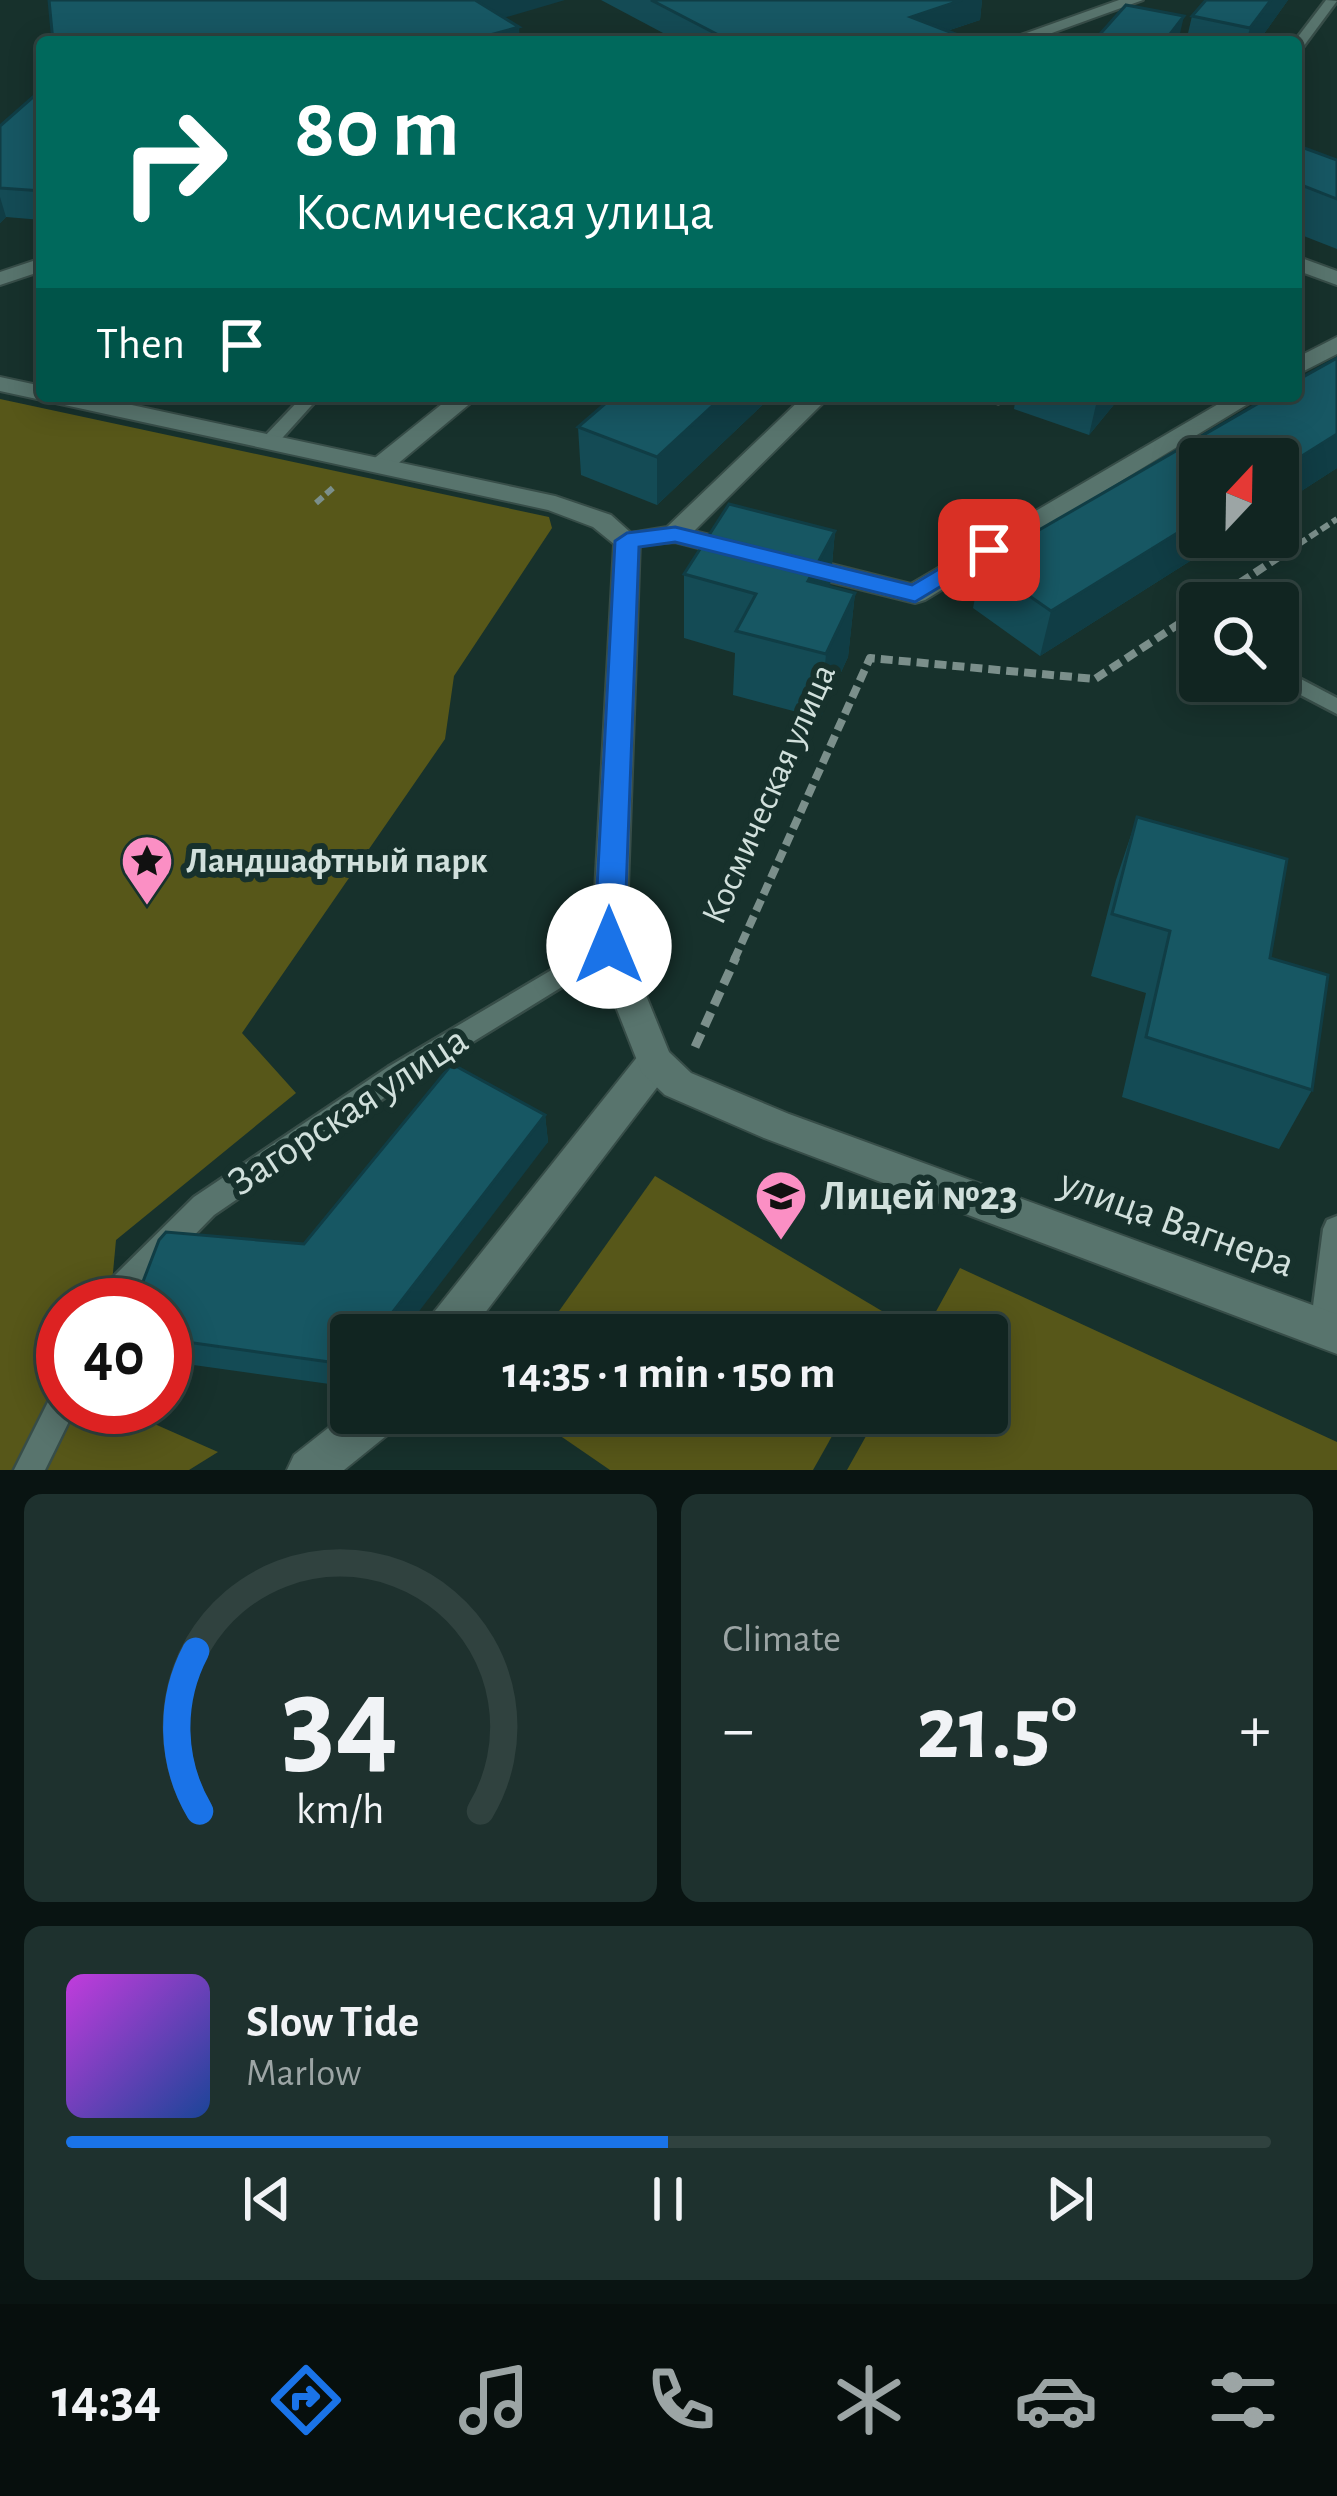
<!DOCTYPE html>
<html lang="en">
<head>
<meta charset="utf-8">
<style>
  body { margin:0; font-family:"Alegreya Sans",sans-serif; background:#1e312e; color:#f1f3f6; height:100vh; display:flex; flex-direction:column; font-size:45px; white-space:nowrap }
  * { box-sizing:border-box; margin:0 }
  p { font-size:39px; color:#9ca5a5 }
  .icon { flex:none; width:66px; height:66px; fill:none; stroke:currentColor; stroke-width:2; stroke-linecap:round; stroke-linejoin:round }
  .map { position:relative; height:1470px; overflow:hidden }
  .details { display:flex; flex-direction:column; gap:24px; padding:24px; background:#091412; flex:1 }
  .details>* { flex:none }
  .banner { position:absolute; left:36px; top:36px; width:1266px; height:366px; border-radius:12px; box-shadow:0 6px 30px #0003,0 0 0 3px #30423f; background:#00695c; color:#fff; overflow:hidden }
  .needle { width:78px; rotate:22deg }
  .controls { position:absolute; left:1179px; top:438px; display:grid; gap:24px }
  .controls a { display:grid; place-items:center; width:120px; height:120px; border-radius:12px; background:#112521; box-shadow:0 6px 30px #0003,0 0 0 3px #30423f; font-size:60px }
  .speed { position:absolute; left:36px; top:1278px; display:flex; gap:24px; font-size:60px; font-weight:700; text-align:center }
  .speed>* { display:grid; place-content:center; width:156px; height:156px; border-radius:50%; background:#112521; box-shadow:0 6px 30px #0003,0 0 0 3px #30423f; line-height:1 }
  .speed .limit { border:18px solid #d22; background:#fff; color:#111 }
  .pin { position:absolute; display:grid; place-items:center; width:102px; height:102px; color:#fff; margin:-51px; border-radius:24px; box-shadow:0 6px 18px #0006 }
  .me { position:absolute; width:132px; margin:-66px; rotate:0deg; stroke-linejoin:round; filter:drop-shadow(0 0 9px #0008) }
  .turn { display:flex; align-items:center; gap:42px; height:252px; padding:0 60px; font-size:54px }
  .turn .icon { width:156px; height:156px; stroke-width:2.5 }
  .turn b { display:block; font-size:84px; line-height:102px }
  .then { display:flex; align-items:center; height:114px; padding:0 60px; background:#0003; gap:24px; font-size:45px }
  .big { font-size:90px; font-weight:700; line-height:1.1 }
  .details .widget { flex:1; display:flex; flex-direction:column; justify-content:center; gap:18px; min-width:0; padding:0 42px; border-radius:18px; background:#1e312e }
  .details .dial { align-items:center; gap:0 }
  .dial svg { height:312px; overflow:visible; fill:none; stroke:#30423f; stroke-width:7; stroke-linecap:round; text-anchor:middle }
  .dial text { fill:#f1f3f6; stroke:none }
  .song { display:flex; align-items:center; gap:36px }
  .cover { width:144px; height:144px; border-radius:18px; background:linear-gradient(135deg,hsl(290 70% 55%),hsl(220 70% 35%)) }
  .played { height:12px; border-radius:6px; background:linear-gradient(90deg,#1a73e8 50%,#30423f 50%) }
  .keys { display:flex; justify-content:space-around; direction:ltr }
  .heat { display:flex; justify-content:space-between; align-items:center; font-size:66px; direction:ltr }
  .details .tiles { flex:1; display:grid; gap:24px; grid-template-columns:1fr 1fr }
  .widget:last-child { grid-column:span 2 }
  .trip { position:absolute; left:330px; top:1314px; width:678px; height:120px; border-radius:12px; background:#112521; box-shadow:0 6px 30px #0003,0 0 0 3px #30423f; font-weight:700; line-height:120px; text-align:center }
  .menu { display:flex; height:192px; justify-content:space-around; align-items:center; background:#070f0d; color:#9ca5a5 }
  .menu .icon { width:84px; height:84px }
  .menu .current { color:#1a73e8 }
  .menu b { font-size:54px; color:#f1f3f6 }
  .map>svg:first-child { display:block }
</style>
</head>
<body>
<div class="map">
<svg width="1337" height="1470" viewBox="0 0 1337 1470">
  <rect width="100%" height="100%" fill="#17312c"/>
  <!-- green -->
  <g fill="#575719">
    <path d="M 0,399 L 549,517 L 552,528 L 454,676 L 445,739 L 242,1033 L 296,1093 L 116,1240 L 110,1305 L 63,1305 L 63,1407 L 116,1407 L 218,1452 L 189,1470 L 0,1470 Z"/>
    <path d="M 655,1176 L 897,1320 L 888,1335 L 542,1335 Z"/>
    <path d="M 960,1268 L 1337,1442 L 1337,1470 L 847,1470 L 879,1413 L 987,1413 L 987,1335 L 923,1335 Z"/>
    <path d="M 527,1413 L 845,1413 L 813,1470 L 610,1470 Z"/>
  </g>
  <g fill="none" stroke-linecap="round" stroke-linejoin="round">
    <!-- service casing -->
    <g stroke="#374d48" stroke-width="5">
      <g id="service">
        <path d="M 1326,0 L 1337,1 L 1300,51 L 1296,52 L 1294,42 Z"/>
        <path d="M 303,396 L 320,396 L 275,446 L 263,446 L 263,438 Z"/>
        <path d="M 1278,667 L 1337,698 L 1337,714 L 1274,681 L 1278,681 Z"/>
        <path d="M 609,936 L 617,939 L 621,946 L 617,953 L 406,1083 L 214,1215 L 126,1305 L 97,1305 L 107,1283 L 194,1197 L 388,1067 Z"/>
        <path d="M 1337,1216 L 1337,1332 L 1334,1339 L 1324,1343 L 1314,1339 L 1310,1329 L 1323,1229 L 1327,1220 Z"/>
        <path d="M 63,1387 L 63,1407 L 76,1407 L 45,1470 L 14,1470 L 53,1392 Z"/>
      </g>
    </g>
    <!-- minor casing -->
    <g stroke="#374d48" stroke-width="4">
      <g id="minor">
        <path d="M 1296,256 L 1337,271 L 1337,285 L 1296,270 Z"/>
        <path d="M 1337,337 L 1337,354 L 1296,375 L 1296,358 Z"/>
        <path d="M 452,396 L 479,396 L 389,471 L 371,471 L 367,466 L 371,461 Z"/>
        <path d="M 804,396 L 830,396 L 694,531 L 754,546 L 758,552 L 754,558 L 745,560 L 675,542 L 618,547 L 614,541 L 618,535 L 667,527 Z"/>
        <path d="M 987,396 L 1011,396 L 998,404 Z"/>
        <path d="M 1232,396 L 1261,396 L 925,600 L 915,603 L 791,572 L 778,563 L 791,554 L 911,584 Z"/>
        <path d="M 655,1046 L 668,1051 L 673,1062 L 668,1073 L 468,1335 L 421,1335 L 427,1321 L 642,1051 Z"/>
        <path d="M 351,1410 L 402,1413 L 396,1428 L 344,1470 L 287,1470 L 294,1455 Z"/>
      </g>
    </g>
    <!-- tertiary casing -->
    <g stroke="#374d48" stroke-width="4">
      <g id="tertiary">
        <path d="M 1119,0 L 1143,0 L 1027,42 L 1001,42 Z"/>
        <path d="M 42,258 L 42,271 L 0,285 L 0,272 Z"/>
        <path d="M 0,377 L 42,386 L 42,396 L 90,396 L 555,496 L 611,515 L 640,541 L 626,946 L 669,1052 L 691,1073 L 789,1114 L 1337,1314 L 1337,1354 L 764,1138 L 665,1095 L 642,1073 L 592,946 L 614,544 L 593,527 L 548,510 L 0,391 Z"/>
      </g>
    </g>
    <!-- path-far2 -->
    <g stroke="#7b8f8b" stroke-width="6" stroke-dasharray="9 4.5" stroke-linecap="butt">
      <path d="M 316,503 L 334,487"/>
      <path d="M 1276,559 L 1337,519"/>
    </g>
    <!-- path-far1 -->
    <g stroke="#7b8f8b" stroke-width="8" stroke-dasharray="12 6" stroke-linecap="butt">
      <path d="M 1210,603 L 1280,556"/>
      <path d="M 734,960 L 870,658 L 1095,679 L 1200,610"/>
    </g>
    <!-- path -->
    <path stroke="#7b8f8b" stroke-width="9" stroke-dasharray="15 8" stroke-linecap="butt" d="M 695,1047 L 736,957"/>
    <!-- service -->
    <use href="#service" fill="#58746d" fill-rule="evenodd"/>
    <!-- minor -->
    <use href="#minor" fill="#58746d" fill-rule="evenodd"/>
    <!-- tertiary -->
    <use href="#tertiary" fill="#58746d" fill-rule="evenodd"/>
  </g>
  <!-- wall -->
  <g fill="#144b55">
    <path d="M 601,0 L 982,0 L 980,20 L 947,31 L 976,42 L 680,42 Z"/>
    <path d="M 1288,0 L 1258,42 L 1186,42 L 1192,16 Z"/>
    <path d="M 42,89 L 42,220 L 6,217 L 0,223 L 0,126 Z"/>
    <path d="M 1296,145 L 1337,160 L 1337,249 L 1296,233 Z"/>
    <path d="M 1337,358 L 1337,468 L 1278,506 L 1278,459 L 1200,459 L 1200,537 L 1228,537 L 1040,656 L 973,608 L 982,563 L 1271,396 L 1296,396 L 1296,381 Z"/>
    <path d="M 772,396 L 657,505 L 581,475 L 578,427 Z"/>
    <path d="M 1016,396 L 1121,396 L 1089,435 L 1014,409 Z"/>
    <path d="M 835,531 L 830,587 L 855,593 L 848,657 L 820,718 L 733,695 L 735,653 L 684,638 L 684,574 Z"/>
    <path d="M 1137,817 L 1270,958 L 1312,1090 L 1279,1149 L 1122,1097 L 1146,993 L 1091,976 L 1116,880 Z"/>
    <path d="M 545,1115 L 548,1142 L 351,1335 L 351,1387 L 165,1361 L 165,1305 L 304,1244 Z"/>
  </g>
  <!-- shaded-wall -->
  <g fill="#103d45">
    <path d="M 474,0 L 565,0 L 476,26 Z"/>
    <path d="M 962,0 L 982,0 L 980,20 L 913,42 L 911,17 Z"/>
    <path d="M 1271,0 L 1288,0 L 1258,42 L 1246,42 L 1250,28 Z"/>
    <path d="M 1184,16 L 1178,42 L 1164,42 Z"/>
    <path d="M 519,27 L 520,42 L 464,42 Z"/>
    <path d="M 0,197 L 6,217 L 0,223 Z"/>
    <path d="M 723,396 L 772,396 L 657,505 L 657,457 Z"/>
    <path d="M 1098,396 L 1121,396 L 1089,435 Z"/>
    <path d="M 1337,434 L 1337,468 L 1278,506 L 1278,471 Z"/>
    <path d="M 1200,519 L 1200,537 L 1228,537 L 1040,656 L 1051,611 Z"/>
    <path d="M 835,531 L 829,595 L 808,581 Z"/>
    <path d="M 855,593 L 848,657 L 820,718 L 826,654 Z"/>
    <path d="M 545,1115 L 548,1142 L 401,1335 L 375,1335 Z"/>
  </g>
  <!-- building -->
  <g fill="#175763" stroke="#103d45" stroke-width="3">
    <path d="M 49,0 L 475,0 L 519,27 L 464,42 L 53,42 Z"/>
    <path d="M 651,0 L 962,0 L 911,17 L 976,42 L 732,42 Z"/>
    <path d="M 1206,0 L 1271,0 L 1250,28 L 1192,16 Z"/>
    <path d="M 1126,5 L 1184,16 L 1164,42 L 1093,42 Z"/>
    <path d="M 42,89 L 42,191 L 0,188 L 0,126 Z"/>
    <path d="M 1296,145 L 1337,160 L 1337,199 L 1296,183 Z"/>
    <path d="M 1337,358 L 1337,434 L 1278,471 L 1278,459 L 1200,459 L 1200,519 L 1051,611 L 982,563 L 1271,396 L 1296,396 L 1296,381 Z"/>
    <path d="M 614,396 L 723,396 L 657,457 L 578,427 Z"/>
    <path d="M 729,504 L 835,531 L 808,581 L 855,593 L 826,654 L 736,631 L 756,594 L 684,574 Z"/>
    <path d="M 1137,817 L 1287,859 L 1270,958 L 1328,975 L 1312,1090 L 1146,1037 L 1170,931 L 1112,914 Z"/>
    <path d="M 452,1064 L 545,1115 L 375,1335 L 351,1335 L 351,1365 L 165,1339 L 165,1305 L 134,1305 L 159,1240 L 166,1232 L 304,1244 Z"/>
  </g>
  <!-- route -->
  <path fill="#1a73e8" stroke="#114b97" stroke-width="3" d="M 675,527 L 912,585 L 981,544 L 998,544 L 1001,550 L 915,602 L 675,542 L 639,547 L 624,946 L 620,955 L 609,959 L 598,955 L 594,946 L 615,541 L 627,533 Z"/>
  <!-- icons -->
  <defs>
    <g id="sight-pin" transform="scale(2.7)"><path d="M0 17L-7.5 6A9.5 9.5 0 1 1 7.5 6Z" fill="#fb8fc4" stroke="#17312c"/><path d="M0-6L1.8-2.2L6-1.7L2.9 1.2L3.7 5.4L0 3.3L-3.7 5.4L-2.9 1.2L-6-1.7L-1.8-2.2Z" fill="#111"/></g>
    <g id="school-pin" transform="scale(2.7)"><path d="M0 17L-7.5 6A9.5 9.5 0 1 1 7.5 6Z" fill="#fb8fc4" stroke="#17312c"/><path d="M0-5L7-2L0 1L-7-2ZM-4 1L0 2.5L4 1V4Q0 6-4 4Z" fill="#111"/></g>
  </defs>
  <g fill-rule="evenodd">
    <use href="#sight-pin" x="147" y="861"/>
    <use href="#school-pin" x="781" y="1196"/>
  </g>
  <g text-anchor="middle" dominant-baseline="central" stroke-width="12" stroke-linejoin="round" paint-order="stroke">
    <!-- street labels -->
    <g font-size="36" fill="#d1e0dc" stroke="#17312c">
      <text transform="translate(769 794) rotate(-66)">Космическая улица</text>
    </g>
    <!-- poi labels -->
    <g font-size="36" font-weight="bold" fill="#d1e0dc" stroke="#17312c" text-anchor="start">
      <text x="186" y="861">Ландшафтный парк</text>
    </g>
    <!-- near-street labels -->
    <g font-size="42" fill="#d1e0dc" stroke="#17312c">
      <text transform="translate(348 1111) rotate(-33)">Загорская улица</text>
      <text transform="translate(1177 1223) rotate(20)">улица Вагнера</text>
    </g>
    <!-- near-poi labels -->
    <g font-size="42" font-weight="bold" fill="#d1e0dc" stroke="#17312c" text-anchor="start">
      <text x="820" y="1196">Лицей №23</text>
    </g>
  </g>
</svg>
<div class="controls">
<a><svg class="needle" viewBox="-14 -14 28 28"><path d="M0-13l5 13h-10z" fill="#e53935"/><path d="M0 13l5-13h-10z" fill="#9ca5a5"/></svg></a>
<a><svg class="icon" aria-label="search" viewBox="0 0 24 24"><circle cx="10" cy="10" r="6"/><path d="M15 15l6 6"/></svg></a>
</div>
<div class="speed"><div class="limit">40</div></div>
<div class="pin" style="left:989px;top:550px;background:#d93025"><svg class="icon" aria-label="arrive" viewBox="0 0 24 24"><path d="M6 21V4h12l-3 4 3 4H6"/></svg></div>
<svg class="me" style="left:609px;top:946px" viewBox="-20 -20 40 40"><circle r="19" fill="#fff"/><path d="M0-13L10 11 0 6-10 11z" fill="#1a73e8"/></svg>
<div class="trip">14:35 · 1 min · 150 m</div>
<div class="banner">
<div class="turn"><svg class="icon" aria-label="right" viewBox="0 0 24 24"><path d="M7 20v-9h11M14 6l5 5-5 5"/></svg><div><b>80 m</b>Космическая улица</div></div>
<div class="then">Then<svg class="icon" aria-label="arrive" viewBox="0 0 24 24"><path d="M6 21V4h12l-3 4 3 4H6"/></svg></div>
</div>
</div>
<section class="details">
<div class="tiles">
<div class="widget dial"><svg viewBox="0 0 100 80">
<path d="M14 69A42 42 0 1 1 86 69"/>
<path d="M14 69A42 42 0 0 1 13 28" stroke="#1a73e8"/>
<text x="50" y="56" font-size="32" font-weight="700">34</text>
<text x="50" y="72" font-size="11">km/h</text>
</svg></div>
<div class="widget"><p>Climate</p>
<div class="heat"><a>−</a><b class="big">21.5°</b><a>+</a></div>
</div>
<div class="widget">
<div class="song"><i class="cover"></i><div><b>Slow Tide</b><p>Marlow</p></div></div>
<div class="played"></div>
<div class="keys"><svg class="icon" aria-label="previous" viewBox="0 0 24 24"><path d="M18 5L8 12l10 7zM5 5v14"/></svg><svg class="icon" aria-label="pause" viewBox="0 0 24 24"><path d="M8 5v14M16 5v14"/></svg><svg class="icon" aria-label="next" viewBox="0 0 24 24"><path d="M6 5l10 7-10 7zM19 5v14"/></svg></div>
</div>
</div>
</section>
<nav class="menu">
<b>14:34</b>
<svg class="icon current" aria-label="directions" viewBox="0 0 24 24"><path d="M12 3l9 9-9 9-9-9zM9 14v-3h6M13 9l2 2-2 2"/></svg>
<svg class="icon" aria-label="music" viewBox="0 0 24 24"><path d="M9 18V5l10-2v13"/><circle cx="6" cy="18" r="3"/><circle cx="16" cy="16" r="3"/></svg>
<svg class="icon" aria-label="phone" viewBox="0 0 24 24"><path d="M5 4h4l2 5-3 2q2 4 5 5l2-3 5 2v4C11 20 4 13 5 4z"/></svg>
<svg class="icon" aria-label="climate" viewBox="0 0 24 24"><path d="M12 3v18M4 7l16 10M4 17L20 7"/></svg>
<svg class="icon" aria-label="car" viewBox="0 0 24 24"><path d="M5 17H2v-5l4-1 3-4h7l3 4 3 1v5h-3M9 17h6M6 11h13"/><circle cx="7" cy="17" r="2"/><circle cx="17" cy="17" r="2"/></svg>
<svg class="icon" aria-label="filters" viewBox="0 0 24 24"><path d="M4 7h16M4 17h16"/><circle cx="9" cy="7" r="2"/><circle cx="15" cy="17" r="2"/></svg>
</nav>
</body>
</html>
